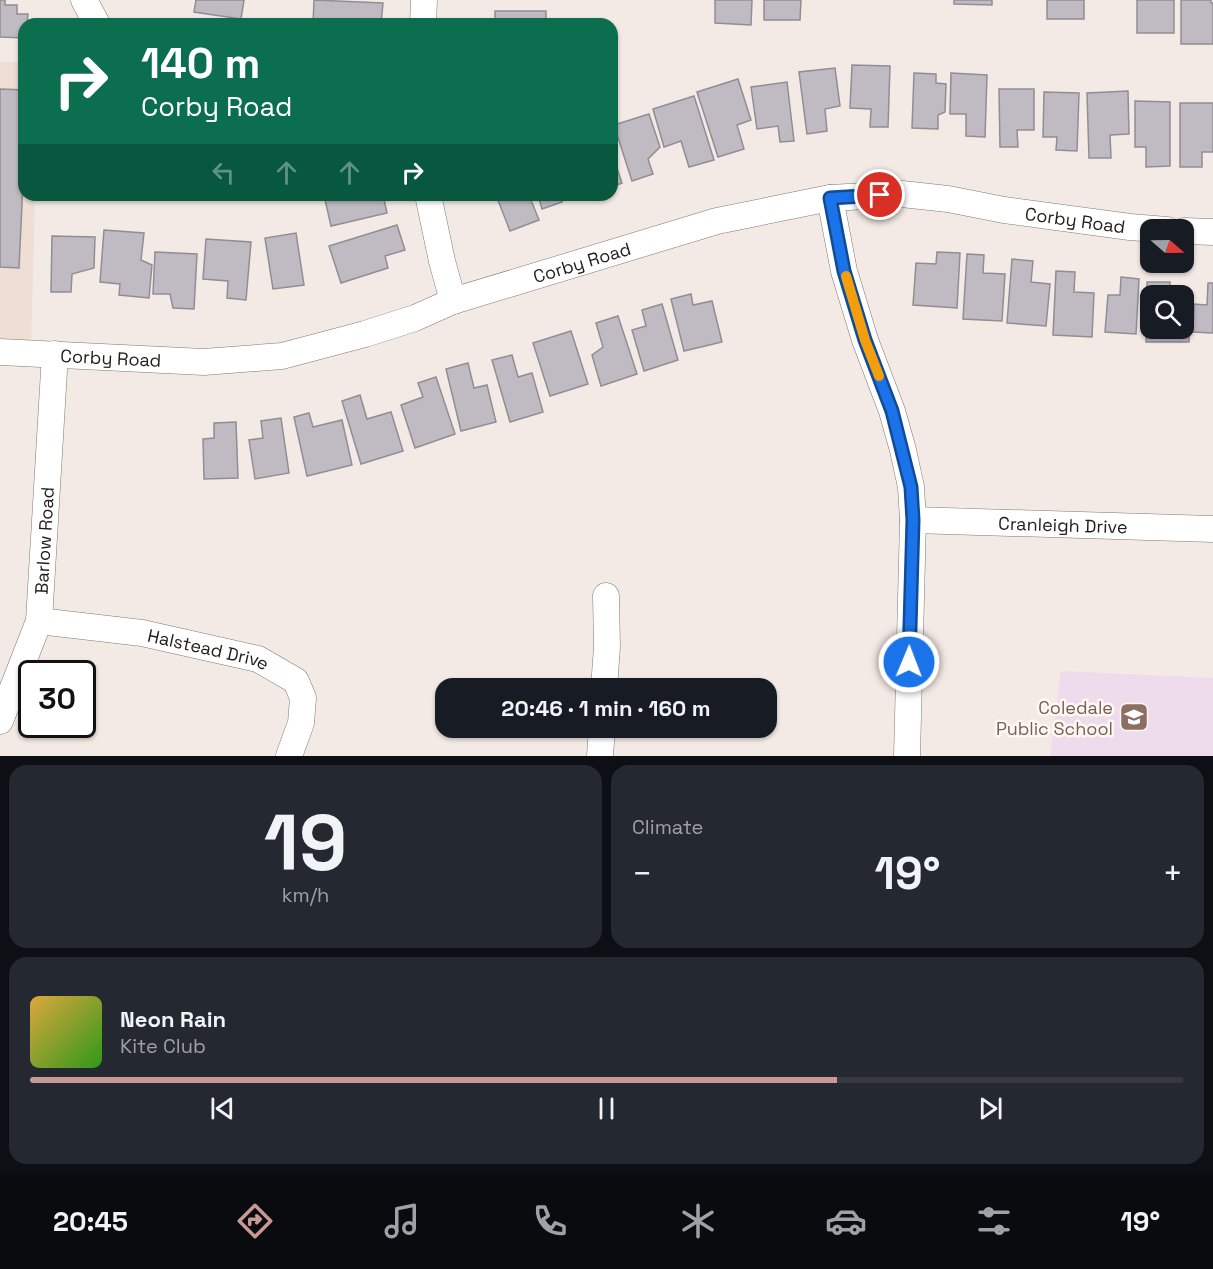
<!DOCTYPE html>
<html lang="en">
<head>
<meta charset="utf-8">
<style>
  body { margin:0; font-family:"Space Grotesk",sans-serif; background:#242831; color:#f1f3f6; height:100vh; display:flex; flex-direction:column; font-size:22px; white-space:nowrap }
  * { box-sizing:border-box; margin:0 }
  p { font-size:20px; color:#9ea1a6 }
  .icon { flex:none; width:33px; height:33px; fill:none; stroke:currentColor; stroke-width:2; stroke-linecap:round; stroke-linejoin:round }
  .map { position:relative; height:756px; overflow:hidden }
  .side { display:flex; flex-direction:column; gap:9px; padding:9px; background:#0d0f14; flex:1 }
  .side>* { flex:none }
  .top-card { position:absolute; left:18px; top:18px; width:600px; height:183px; border-radius:18px; box-shadow:0 2px 4px #0004; background:#0b6e4f; color:#fff; overflow:hidden }
  .needle { width:39px; rotate:110deg }
  .tools { position:absolute; left:1140px; top:219px; display:grid; gap:12px }
  .tools a { display:grid; place-items:center; width:54px; height:54px; border-radius:12px; background:#171b24; box-shadow:0 2px 4px #0004; font-size:30px }
  .speed { position:absolute; left:18px; top:660px; display:flex; gap:12px; font-size:30px; font-weight:700; text-align:center }
  .speed>* { display:grid; place-content:center; width:78px; height:78px; border-radius:50%; background:#171b24; box-shadow:0 2px 4px #0004; line-height:1 }
  .speed .limit { border:3px solid #111; border-radius:9px; background:#fff; color:#111 }
  .pin { position:absolute; display:grid; place-items:center; width:51px; height:51px; color:#fff; margin:-26px; border:3px solid #fff; border-radius:50%; box-shadow:0 2px 6px #0007 }
  .me { position:absolute; width:66px; margin:-33px; rotate:1deg; stroke-linejoin:round; filter:drop-shadow(0 0 4px #0008) }
  .turn { display:flex; align-items:center; gap:21px; height:126px; padding:0 24px; font-size:27px }
  .turn .icon { width:78px; height:78px; stroke-width:2.5 }
  .turn b { display:block; font-size:42px; line-height:51px }
  .lanes { display:flex; align-items:center; height:57px; padding:0 24px; background:#0003; justify-content:center; gap:30px; direction:ltr }
  .lanes .off { opacity:.35 }
  .big { font-size:45px; font-weight:600; line-height:1.1 }
  .side .card { flex:1; display:flex; flex-direction:column; justify-content:center; gap:9px; min-width:0; padding:0 21px; border-radius:18px; background:#242831 }
  .side .dial { align-items:center; gap:0 }
  .dial b { font-size:78px; line-height:1 }
  .song { display:flex; align-items:center; gap:18px }
  .cover { width:72px; height:72px; border-radius:9px; background:linear-gradient(135deg,hsl(40 70% 55%),hsl(110 70% 35%)) }
  .played { height:6px; border-radius:3px; background:linear-gradient(90deg,#c89994 70%,#363941 70%) }
  .keys { display:flex; justify-content:space-around; direction:ltr }
  .heat { display:flex; justify-content:space-between; align-items:center; font-size:33px; direction:ltr }
  .side .tiles { flex:1; display:grid; gap:9px; grid-template-columns:1fr 1fr }
  .card:last-child { grid-column:span 2 }
  .trip { position:absolute; left:435px; top:678px; width:342px; height:60px; border-radius:18px; background:#171b24; box-shadow:0 2px 4px #0004; font-weight:600; line-height:60px; text-align:center }
  .menu { display:flex; height:96px; justify-content:space-around; align-items:center; background:#090b0e; color:#9ea1a6 }
  .menu .icon { width:42px; height:42px }
  .menu .active { color:#c89994 }
  .menu b { font-size:27px; color:#f1f3f6 }
  .map>svg:first-child { display:block }
</style>
</head>
<body>
<div class="map">
<svg width="1213" height="756" viewBox="0 0 1213 756">
  <rect width="100%" height="100%" fill="#f3eae5"/>
  <!-- built -->
  <path fill="#eeded4" d="M 0,62 L 24,62 L 24,195 L 35,195 L 31,346 L 0,343 Z"/>
  <!-- education -->
  <path fill="#eedced" d="M 1061,671 L 1213,678 L 1213,756 L 1050,756 Z"/>
  <!-- building -->
  <g fill="#c0bbc3" stroke="#918d95" stroke-width="1.5">
    <path d="M 0,0 L 5,0 L 5,5 L 17,5 L 17,14 L 28,14 L 27,24 L 24,24 L 24,38 L 0,37 Z"/>
    <path d="M 196,0 L 244,0 L 241,19 L 194,12 Z"/>
    <path d="M 314,0 L 383,3 L 381,24 L 313,24 Z"/>
    <path d="M 715,0 L 752,0 L 751,25 L 715,23 Z"/>
    <path d="M 764,0 L 801,0 L 800,20 L 764,20 Z"/>
    <path d="M 954,0 L 992,0 L 992,5 L 954,4 Z"/>
    <rect x="1047" y="0" width="37" height="19"/>
    <rect x="1137" y="0" width="37" height="33"/>
    <path d="M 1181,0 L 1211,0 L 1211,3 L 1213,3 L 1213,44 L 1181,44 Z"/>
    <rect x="495" y="11" width="51" height="13"/>
    <path d="M 852,65 L 890,66 L 888,127 L 870,127 L 871,109 L 850,108 Z"/>
    <path d="M 835,68 L 840,106 L 825,109 L 827,131 L 807,134 L 799,72 Z"/>
    <path d="M 914,73 L 936,74 L 936,83 L 946,84 L 945,112 L 938,115 L 938,129 L 912,128 Z"/>
    <path d="M 951,73 L 987,75 L 985,137 L 966,136 L 966,114 L 950,114 Z"/>
    <path d="M 738,79 L 751,120 L 737,125 L 744,149 L 718,157 L 697,92 Z"/>
    <path d="M 787,82 L 794,141 L 780,142 L 778,126 L 757,129 L 751,87 Z"/>
    <path d="M 0,89 L 24,90 L 24,160 L 19,268 L 0,267 Z"/>
    <path d="M 999,89 L 1034,89 L 1034,130 L 1017,130 L 1018,147 L 1000,147 Z"/>
    <path d="M 1128,91 L 1129,134 L 1110,135 L 1111,158 L 1089,158 L 1087,93 Z"/>
    <path d="M 1044,92 L 1079,93 L 1077,151 L 1056,150 L 1057,137 L 1043,137 Z"/>
    <path d="M 694,96 L 714,160 L 689,167 L 681,141 L 664,147 L 653,109 Z"/>
    <path d="M 1135,101 L 1170,102 L 1170,166 L 1146,167 L 1146,147 L 1135,147 Z"/>
    <path d="M 1180,103 L 1213,103 L 1213,152 L 1202,152 L 1202,167 L 1180,167 Z"/>
    <path d="M 649,114 L 660,147 L 648,159 L 653,174 L 632,181 L 614,125 Z"/>
    <path d="M 612,153 L 622,183 L 612,187 Z"/>
    <path d="M 324,195 L 383,195 L 387,213 L 331,226 Z"/>
    <path d="M 496,195 L 529,195 L 539,220 L 510,231 Z"/>
    <path d="M 538,195 L 560,195 L 562,202 L 542,209 Z"/>
    <path d="M 397,225 L 405,250 L 385,256 L 388,268 L 341,283 L 329,246 Z"/>
    <path d="M 104,230 L 144,233 L 141,260 L 152,265 L 149,298 L 119,295 L 120,284 L 100,282 Z"/>
    <path d="M 296,233 L 304,285 L 273,289 L 265,238 Z"/>
    <path d="M 52,236 L 95,237 L 94,268 L 72,274 L 71,292 L 51,292 Z"/>
    <path d="M 206,239 L 251,242 L 246,300 L 227,298 L 228,281 L 203,279 Z"/>
    <path d="M 155,252 L 197,254 L 194,309 L 173,308 L 170,294 L 153,294 Z"/>
    <path d="M 937,252 L 960,253 L 957,308 L 913,305 L 916,263 L 936,264 Z"/>
    <path d="M 967,254 L 984,255 L 983,273 L 1005,274 L 1002,321 L 963,319 Z"/>
    <path d="M 1012,259 L 1033,261 L 1031,282 L 1050,284 L 1046,326 L 1007,323 Z"/>
    <path d="M 1056,271 L 1075,272 L 1074,292 L 1094,293 L 1092,337 L 1053,335 Z"/>
    <path d="M 1121,277 L 1139,279 L 1136,334 L 1105,332 L 1108,295 L 1120,295 Z"/>
    <path d="M 1147,282 L 1170,282 L 1170,296 L 1150,296 L 1150,328 L 1184,328 L 1184,300 L 1190,300 L 1189,342 L 1146,342 Z"/>
    <path d="M 1208,283 L 1213,283 L 1213,333 L 1193,332 L 1194,304 L 1207,305 Z"/>
    <path d="M 691,294 L 693,305 L 712,301 L 722,342 L 684,351 L 671,299 Z"/>
    <path d="M 662,304 L 678,360 L 644,371 L 632,330 L 646,326 L 642,310 Z"/>
    <path d="M 618,316 L 637,374 L 601,386 L 592,355 L 603,347 L 596,323 Z"/>
    <path d="M 571,331 L 588,384 L 550,396 L 533,343 Z"/>
    <path d="M 512,355 L 518,377 L 532,373 L 543,412 L 510,422 L 492,360 Z"/>
    <path d="M 468,363 L 474,388 L 487,385 L 496,422 L 461,431 L 446,369 Z"/>
    <path d="M 436,377 L 455,434 L 415,448 L 401,405 L 423,397 L 418,383 Z"/>
    <path d="M 360,395 L 367,419 L 391,412 L 403,451 L 361,464 L 342,401 Z"/>
    <path d="M 309,413 L 313,427 L 342,420 L 352,465 L 307,476 L 294,417 Z"/>
    <path d="M 281,418 L 289,473 L 255,479 L 249,440 L 263,438 L 261,421 Z"/>
    <path d="M 236,422 L 238,478 L 204,479 L 203,439 L 214,438 L 214,423 Z"/>
  </g>
  <g fill="none" stroke-linecap="round" stroke-linejoin="round">
    <!-- minor casing -->
    <g stroke="#807874" stroke-width="27">
      <g id="minor">
        <path d="M 84,0 L 97,24"/>
        <path d="M 423,24 L 424,0"/>
        <path d="M 428,195 L 442,261 L 453,301"/>
        <path d="M 830,198 L 844,271 L 865,340 L 892,411 L 903,450 L 911,487 L 913,520 L 907,756"/>
        <path d="M 1184,231 L 1213,232"/>
        <path id="s1" d="M 0,352 L 204,362 L 282,356 L 365,334 L 415,318 L 453,301 L 717,221 L 830,198 L 902,194 L 948,199 L 1004,210 L 1130,227 L 1167,230"/>
        <path id="s2" d="M 913,520 L 1213,529"/>
        <path id="s3" d="M 39,621 L 142,633 L 258,659 L 296,681 L 303,698 L 301,723 L 289,756"/>
        <path d="M 604,688 L 607,647 L 606,596"/>
        <path id="s4" d="M 0,721 L 39,621 L 55,354"/>
        <path d="M 600,756 L 602,728"/>
      </g>
    </g>
    <!-- minor -->
    <use href="#minor" stroke="#fff" stroke-width="26"/>
  </g>
  <g fill="none" stroke-linecap="round" stroke-linejoin="round">
    <!-- route casing -->
    <g stroke="#114b97" stroke-width="15">
      <path id="route" d="M 880,195 L 830,198 L 844,271 L 865,340 L 892,411 L 911,487 L 913,520 L 909,662"/>
    </g>
    <!-- route -->
    <use href="#route" stroke="#1a73e8" stroke-width="10"/>
    <!-- slow -->
    <path stroke="#f59e0b" stroke-width="10" d="M 846,276 L 865,340 L 879,376"/>
  </g>
  <!-- icons -->
  <defs>
    <g id="school-square" transform="scale(1.5)"><rect x="-9" y="-9" width="18" height="18" rx="4" fill="#8d6e63" stroke="#fff8f3"/><path d="M0-5L7-2L0 1L-7-2ZM-4 1L0 2.5L4 1V4Q0 6-4 4Z" fill="#fff"/></g>
  </defs>
  <g fill-rule="evenodd">
    <use href="#school-square" x="1134" y="717"/>
  </g>
  <g text-anchor="middle" dominant-baseline="central" stroke-width="5" stroke-linejoin="round" paint-order="stroke">
    <!-- street labels -->
    <g font-size="18" fill="#201d1b" stroke="#fff8f3">
      <text stroke="none"><textPath href="#s1" startOffset="1101">Corby Road</textPath></text>
      <text stroke="none"><textPath href="#s1" startOffset="597">Corby Road</textPath></text>
      <text stroke="none"><textPath href="#s1" startOffset="111">Corby Road</textPath></text>
      <text stroke="none"><textPath href="#s2" startOffset="150">Cranleigh Drive</textPath></text>
      <text stroke="none"><textPath href="#s4" startOffset="188">Barlow Road</textPath></text>
      <text stroke="none"><textPath href="#s3" startOffset="172">Halstead Drive</textPath></text>
    </g>
    <!-- education labels -->
    <g font-size="18" fill="#785e54" stroke="#fff8f3" text-anchor="end">
      <text x="1113" y="707">Coledale<tspan x="1113" dy="21">Public School</tspan></text>
    </g>
  </g>
</svg>
<div class="tools">
<a><svg class="needle" viewBox="-14 -14 28 28"><path d="M0-13l5 13h-10z" fill="#e53935"/><path d="M0 13l5-13h-10z" fill="#9ea1a6"/></svg></a>
<a><svg class="icon" aria-label="search" viewBox="0 0 24 24"><circle cx="10" cy="10" r="6"/><path d="M15 15l6 6"/></svg></a>
</div>
<div class="speed"><div class="limit">30</div></div>
<div class="pin" style="left:880px;top:195px;background:#d93025"><svg class="icon" aria-label="arrive" viewBox="0 0 24 24"><path d="M6 21V4h12l-3 4 3 4H6"/></svg></div>
<svg class="me" style="left:909px;top:662px" viewBox="-20 -20 40 40"><circle r="17" fill="#1a73e8" stroke="#fff" stroke-width="3"/><path d="M0-11L8 9 0 5-8 9z" fill="#fff"/></svg>
<div class="trip">20:46 · 1 min · 160 m</div>
<div class="top-card">
<div class="turn"><svg class="icon" aria-label="right" viewBox="0 0 24 24"><path d="M7 20v-9h11M14 6l5 5-5 5"/></svg><div><b>140 m</b>Corby Road</div></div>
<div class="lanes"><svg class="icon off" aria-label="left" viewBox="0 0 24 24"><path d="M17 20v-9H6M10 6l-5 5 5 5"/></svg><svg class="icon off" aria-label="ahead" viewBox="0 0 24 24"><path d="M12 20V5M6 11l6-6 6 6"/></svg><svg class="icon off" aria-label="ahead" viewBox="0 0 24 24"><path d="M12 20V5M6 11l6-6 6 6"/></svg><svg class="icon" aria-label="right" viewBox="0 0 24 24"><path d="M7 20v-9h11M14 6l5 5-5 5"/></svg></div>
</div>
</div>
<section class="side">
<div class="tiles">
<div class="card dial"><b>19</b><p>km/h</p></div>
<div class="card"><p>Climate</p>
<div class="heat"><a>−</a><b class="big">19°</b><a>+</a></div>
</div>
<div class="card">
<div class="song"><i class="cover"></i><div><b>Neon Rain</b><p>Kite Club</p></div></div>
<div class="played"></div>
<div class="keys"><svg class="icon" aria-label="previous" viewBox="0 0 24 24"><path d="M18 5L8 12l10 7zM5 5v14"/></svg><svg class="icon" aria-label="pause" viewBox="0 0 24 24"><path d="M8 5v14M16 5v14"/></svg><svg class="icon" aria-label="next" viewBox="0 0 24 24"><path d="M6 5l10 7-10 7zM19 5v14"/></svg></div>
</div>
</div>
</section>
<nav class="menu">
<b>20:45</b>
<svg class="icon active" aria-label="directions" viewBox="0 0 24 24"><path d="M12 3l9 9-9 9-9-9zM9 14v-3h6M13 9l2 2-2 2"/></svg>
<svg class="icon" aria-label="music" viewBox="0 0 24 24"><path d="M9 18V5l10-2v13"/><circle cx="6" cy="18" r="3"/><circle cx="16" cy="16" r="3"/></svg>
<svg class="icon" aria-label="phone" viewBox="0 0 24 24"><path d="M5 4h4l2 5-3 2q2 4 5 5l2-3 5 2v4C11 20 4 13 5 4z"/></svg>
<svg class="icon" aria-label="climate" viewBox="0 0 24 24"><path d="M12 3v18M4 7l16 10M4 17L20 7"/></svg>
<svg class="icon" aria-label="car" viewBox="0 0 24 24"><path d="M5 17H2v-5l4-1 3-4h7l3 4 3 1v5h-3M9 17h6M6 11h13"/><circle cx="7" cy="17" r="2"/><circle cx="17" cy="17" r="2"/></svg>
<svg class="icon" aria-label="filters" viewBox="0 0 24 24"><path d="M4 7h16M4 17h16"/><circle cx="9" cy="7" r="2"/><circle cx="15" cy="17" r="2"/></svg>
<b>19°</b>
</nav>
</body>
</html>
